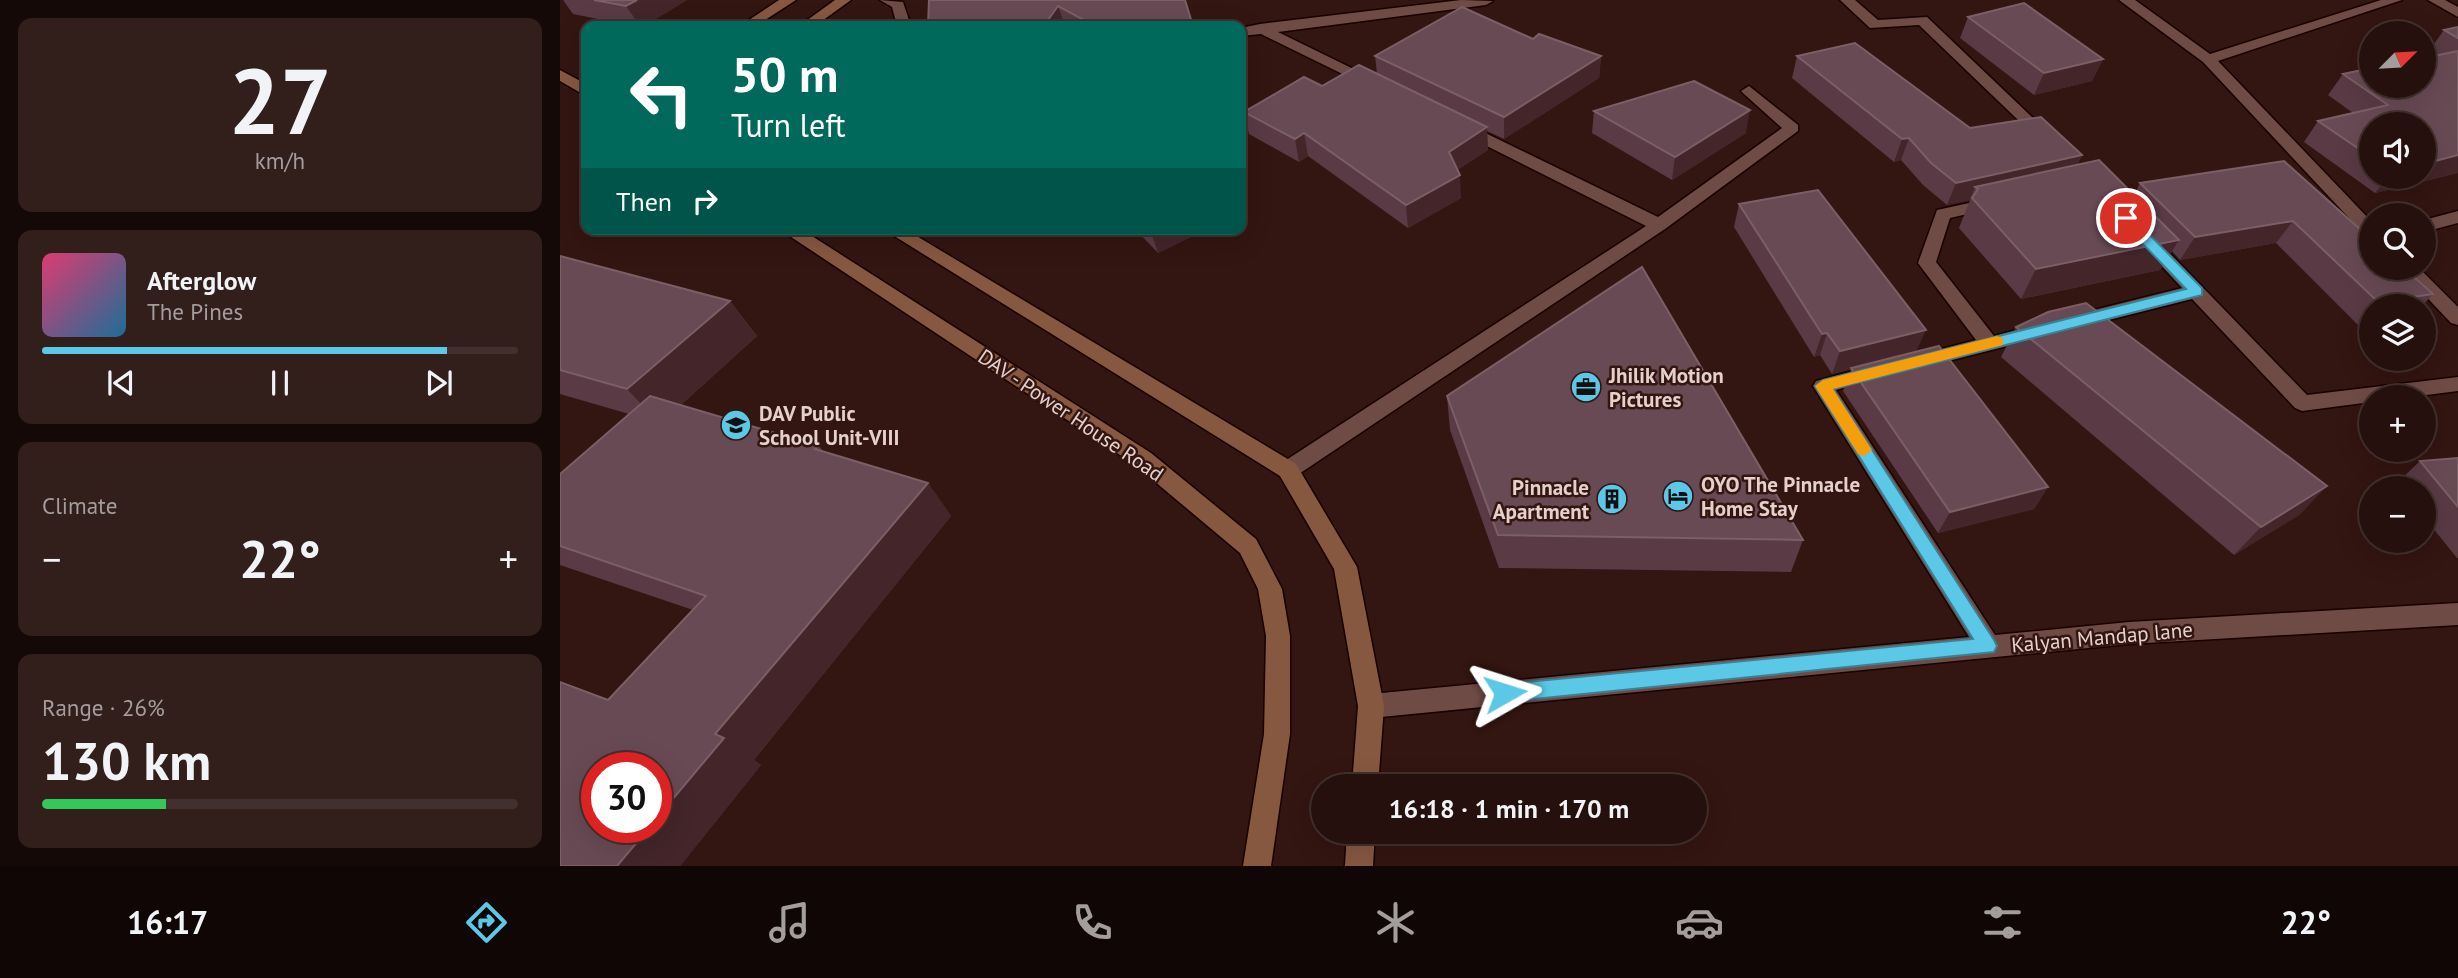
<!DOCTYPE html>
<html lang="en">
<head>
<meta charset="utf-8">
<style>
  body { margin:0; font-family:"PT Sans",sans-serif; background:#321e1b; color:#f1f3f6; height:100vh; display:flex; flex-direction:column; font-size:26px; white-space:nowrap }
  * { box-sizing:border-box; margin:0 }
  p { font-size:23px; color:#a49d9d }
  .icon { flex:none; width:38px; height:38px; fill:none; stroke:currentColor; stroke-width:2; stroke-linecap:round; stroke-linejoin:round }
  .map { position:relative; flex:1; overflow:hidden }
  .details { display:flex; flex-direction:column; gap:18px; padding:18px; background:#150907; width:560px }
  .details>* { flex:none }
  .hud { position:absolute; left:21px; top:21px; width:665px; height:214px; border-radius:14px; box-shadow:0 7px 28px #0002,0 0 0 2px #42302e; background:#00695c; color:#fff; overflow:hidden }
  .needle { width:46px; rotate:66deg }
  .fabs { position:absolute; left:1799px; top:21px; display:grid; gap:14px }
  .fabs a { display:grid; place-items:center; width:77px; height:77px; border-radius:50%; background:#26100d; box-shadow:0 7px 28px #0002,0 0 0 2px #42302e; font-size:35px }
  .speed { position:absolute; left:21px; top:752px; display:flex; gap:14px; font-size:35px; font-weight:700; text-align:center }
  .speed>* { display:grid; place-content:center; width:91px; height:91px; border-radius:50%; background:#26100d; box-shadow:0 7px 28px #0002,0 0 0 2px #42302e; line-height:1 }
  .speed .limit { border:10px solid #d22; background:#fff; color:#111 }
  .pin { position:absolute; display:grid; place-items:center; width:60px; height:60px; color:#fff; margin:-30px; border:4px solid #fff; border-radius:50%; box-shadow:0 2px 7px #0007 }
  .me { position:absolute; width:77px; margin:-38px; rotate:84deg; stroke-linejoin:round; filter:drop-shadow(0 0 5px #0008) }
  .turn { display:flex; align-items:center; gap:24px; height:147px; padding:0 35px; font-size:32px }
  .turn .icon { width:91px; height:91px; stroke-width:2.5 }
  .turn b { display:block; font-size:49px; line-height:60px }
  .then { display:flex; align-items:center; height:66px; padding:0 35px; background:#0003; gap:14px; font-size:26px }
  .big { font-size:52px; font-weight:700; line-height:1.1 }
  .details .card { flex:1; display:flex; flex-direction:column; justify-content:center; gap:10px; min-width:0; padding:0 24px; border-radius:14px; background:#321e1b }
  .details .dial { align-items:center; gap:0 }
  .dial b { font-size:91px; line-height:1 }
  .song { display:flex; align-items:center; gap:21px }
  .cover { width:84px; height:84px; border-radius:10px; background:linear-gradient(135deg,hsl(340 70% 55%),hsl(200 70% 35%)) }
  .played { height:7px; border-radius:4px; background:linear-gradient(90deg,#5bc8e7 85%,#42302e 85%) }
  .keys { display:flex; justify-content:space-around; direction:ltr }
  .heat { display:flex; justify-content:space-between; align-items:center; font-size:38px; direction:ltr }
  .charge { height:10px; border-radius:5px; background:linear-gradient(90deg,#34c759 26%,#42302e 0) }
  .trip { position:absolute; left:751px; top:774px; width:396px; height:70px; border-radius:35px; background:#26100d; box-shadow:0 7px 28px #0002,0 0 0 2px #42302e; font-weight:700; line-height:70px; text-align:center }
  .tab-bar { display:flex; height:112px; justify-content:space-around; align-items:center; background:#0f0605; color:#a49d9d }
  .tab-bar .icon { width:49px; height:49px }
  .tab-bar .current { color:#5bc8e7 }
  .tab-bar b { font-size:32px; color:#f1f3f6 }
  main { display:flex; flex:1; min-height:0 }
  .map>svg:first-child { display:block }
</style>
</head>
<body>
<main>
<section class="details">
<div class="card dial"><b>27</b><p>km/h</p></div>
<div class="card">
<div class="song"><i class="cover"></i><div><b>Afterglow</b><p>The Pines</p></div></div>
<div class="played"></div>
<div class="keys"><svg class="icon" aria-label="previous" viewBox="0 0 24 24"><path d="M18 5L8 12l10 7zM5 5v14"/></svg><svg class="icon" aria-label="pause" viewBox="0 0 24 24"><path d="M8 5v14M16 5v14"/></svg><svg class="icon" aria-label="next" viewBox="0 0 24 24"><path d="M6 5l10 7-10 7zM19 5v14"/></svg></div>
</div>
<div class="card"><p>Climate</p>
<div class="heat"><a>−</a><b class="big">22°</b><a>+</a></div>
</div>
<div class="card"><p>Range · 26%</p><b class="big">130 km</b><div class="charge"></div></div>
</section>
<div class="map">
<svg width="1898" height="866" viewBox="0 0 1898 866">
  <rect width="100%" height="100%" fill="#331511"/>
  <g fill="none" stroke-linecap="round" stroke-linejoin="round">
    <!-- street casing -->
    <g stroke="#190201" stroke-width="3">
      <g id="street">
        <path d="M 320,0 L 343,2 L 351,26 L 337,26 L 332,7 Z"/>
        <path d="M 901,0 L 933,1 L 926,5 L 718,32 L 816,80 L 819,83 L 811,88 L 701,34 L 681,36 L 681,28 L 700,24 Z"/>
        <path d="M 1280,0 L 1295,0 L 1318,20 L 1367,17 L 1494,138 L 1486,143 L 1480,141 L 1359,25 L 1310,28 Z"/>
        <path d="M 1559,0 L 1575,0 L 1650,54 L 1821,0 L 1842,0 L 1658,61 L 1811,221 L 1811,237 L 1805,235 L 1643,62 Z"/>
        <path d="M 1868,0 L 1885,0 L 1898,7 L 1898,17 Z"/>
        <path d="M 1189,86 L 1238,125 L 1238,131 L 1105,229 L 736,476 L 728,479 L 720,476 L 717,470 L 720,464 L 1086,226 L 897,131 L 897,125 L 909,125 L 1098,217 L 1222,128 L 1184,94 L 1181,91 Z"/>
        <path d="M 1432,198 L 1441,203 L 1438,207 L 1390,218 L 1376,262 L 1434,336 L 1479,324 L 1489,331 L 1479,338 L 1357,369 L 1350,367 L 1347,362 L 1350,357 L 1416,340 L 1358,263 L 1377,210 Z"/>
        <path d="M 1898,211 L 1898,223 L 1864,232 L 1864,220 Z"/>
        <path d="M 1588,235 L 1594,237 L 1747,395 L 1898,377 L 1898,391 L 1851,397 L 1811,397 L 1811,402 L 1742,411 L 1735,408 L 1632,299 L 1513,329 L 1506,327 L 1503,322 L 1506,317 L 1622,288 L 1582,245 L 1579,241 Z"/>
        <path d="M 1839,268 L 1859,268 L 1898,307 L 1898,325 L 1891,323 Z"/>
        <path d="M 1316,365 L 1326,372 L 1323,377 L 1276,390 L 1435,635 L 1569,622 L 1898,603 L 1898,625 L 1569,644 L 811,718 L 802,714 L 798,706 L 802,698 L 811,694 L 1409,637 L 1253,386 L 1256,381 Z"/>
      </g>
    </g>
    <!-- secondary casing -->
    <g stroke="#190201" stroke-width="3">
      <g id="secondary">
        <path d="M 219,0 L 236,0 L 196,26 L 180,26 Z"/>
        <path d="M 275,0 L 291,0 L 255,26 L 239,26 Z"/>
        <path d="M 0,70 L 26,84 L 26,96 L 0,81 Z"/>
        <path d="M 219,229 L 241,229 L 591,453 L 696,539 L 722,589 L 730,636 L 730,734 L 711,866 L 683,866 L 704,734 L 706,636 L 698,589 L 680,553 L 575,465 Z"/>
        <path d="M 323,229 L 345,229 L 736,464 L 797,567 L 824,706 L 818,786 L 792,786 L 798,706 L 774,569 L 720,476 Z"/>
        <path d="M 787,831 L 815,831 L 813,866 L 785,866 Z"/>
      </g>
    </g>
    <!-- street -->
    <use href="#street" fill="#6f4b46" fill-rule="evenodd"/>
    <!-- secondary -->
    <use href="#secondary" fill="#865840" fill-rule="evenodd"/>
  </g>
  <!-- wall -->
  <g fill="#593a45" fill-rule="evenodd">
    <path d="M 3,0 L 127,0 L 84,26 L 72,26 L 13,14 Z"/>
    <path d="M 369,0 L 625,0 L 633,26 L 368,26 Z"/>
    <path d="M 1408,17 L 1543,59 L 1532,81 L 1474,95 L 1400,38 Z"/>
    <path d="M 1898,27 L 1898,173 L 1815,193 L 1744,142 L 1758,121 L 1793,113 L 1768,95 L 1783,74 L 1876,55 L 1869,51 L 1884,30 ZM 1811,124 L 1864,177 L 1811,177 Z"/>
    <path d="M 973,39 L 1041,56 L 1039,78 L 944,139 L 927,131 L 928,150 L 897,170 L 901,198 L 848,228 L 748,156 L 739,162 L 689,134 L 684,112 L 817,74 L 815,56 Z"/>
    <path d="M 1237,56 L 1410,128 L 1522,155 L 1517,165 L 1574,195 L 1580,183 L 1724,161 L 1873,294 L 1862,306 L 1811,306 L 1811,323 L 1798,325 L 1716,243 L 1620,260 L 1612,251 L 1600,270 L 1461,299 L 1399,228 L 1410,200 L 1387,205 L 1363,185 L 1341,160 L 1334,162 L 1232,78 Z"/>
    <path d="M 1034,111 L 1186,133 L 1112,180 L 1032,133 Z"/>
    <path d="M 1179,204 L 1357,352 L 1488,487 L 1474,509 L 1378,533 L 1283,391 L 1291,369 L 1272,374 L 1260,355 L 1254,357 L 1174,227 Z"/>
    <path d="M 575,229 L 647,229 L 598,253 Z"/>
    <path d="M 0,256 L 170,301 L 197,336 L 121,405 L 259,446 L 263,451 L 368,483 L 391,516 L 194,760 L 201,765 L 120,866 L 0,866 L 48,700 L 133,610 L 0,565 L 0,474 L 69,414 L 0,394 Z"/>
    <path d="M 1456,327 L 1767,486 L 1739,515 L 1674,555 L 1441,357 Z"/>
    <path d="M 887,396 L 1243,540 L 1231,572 L 939,568 L 890,430 Z"/>
    <path d="M 1898,458 L 1898,558 L 1897,558 L 1864,517 L 1864,488 L 1841,488 L 1837,483 L 1860,461 Z"/>
  </g>
  <!-- shaded-wall -->
  <g fill="#43252a">
    <path d="M 77,0 L 127,0 L 84,26 L 80,26 L 66,6 Z"/>
    <path d="M 498,6 L 505,26 L 490,26 L 488,20 Z"/>
    <path d="M 1041,56 L 1039,78 L 944,139 L 944,117 Z"/>
    <path d="M 1543,59 L 1532,81 L 1474,95 L 1484,73 Z"/>
    <path d="M 1190,110 L 1186,133 L 1112,180 L 1115,157 Z"/>
    <path d="M 927,127 L 928,150 L 890,174 L 889,152 Z"/>
    <path d="M 744,133 L 748,156 L 739,162 L 735,139 Z"/>
    <path d="M 1349,138 L 1341,160 L 1334,162 L 1342,139 Z"/>
    <path d="M 1522,155 L 1511,178 L 1418,189 L 1415,187 L 1410,200 L 1387,205 L 1396,183 Z"/>
    <path d="M 1898,155 L 1898,173 L 1815,193 L 1828,177 L 1864,177 L 1864,164 Z"/>
    <path d="M 900,175 L 901,198 L 848,228 L 846,205 Z"/>
    <path d="M 1733,221 L 1716,243 L 1620,260 L 1635,237 Z"/>
    <path d="M 590,229 L 647,229 L 598,253 Z"/>
    <path d="M 1619,240 L 1600,270 L 1461,299 L 1476,269 Z"/>
    <path d="M 170,301 L 197,336 L 100,424 L 67,389 Z"/>
    <path d="M 1366,330 L 1356,352 L 1272,374 L 1280,351 Z"/>
    <path d="M 1267,333 L 1260,355 L 1254,357 L 1262,334 Z"/>
    <path d="M 368,483 L 391,516 L 194,760 L 201,765 L 120,866 L 57,866 L 89,828 L 96,828 L 96,819 L 155,734 Z"/>
    <path d="M 1767,486 L 1739,515 L 1674,555 L 1701,527 Z"/>
    <path d="M 1488,487 L 1474,509 L 1378,533 L 1390,512 Z"/>
  </g>
  <!-- building -->
  <g fill="#684a54" stroke="#7b5f66" stroke-width="2">
    <path d="M 34,0 L 77,0 L 66,6 Z"/>
    <path d="M 369,0 L 625,0 L 633,26 L 535,26 L 498,6 L 488,20 L 495,26 L 368,26 Z"/>
    <path d="M 1464,3 L 1543,59 L 1484,73 L 1408,17 Z"/>
    <path d="M 902,7 L 973,39 L 979,34 L 1041,56 L 944,117 L 815,56 Z"/>
    <path d="M 1898,27 L 1898,38 L 1884,30 Z"/>
    <path d="M 1295,43 L 1410,128 L 1481,117 L 1522,155 L 1396,183 L 1371,163 L 1349,138 L 1342,139 L 1237,56 Z"/>
    <path d="M 1898,51 L 1898,155 L 1864,164 L 1864,124 L 1811,124 L 1811,157 L 1758,121 L 1828,105 L 1783,74 L 1811,68 L 1811,86 L 1864,86 L 1864,58 Z"/>
    <path d="M 799,65 L 927,127 L 889,152 L 900,175 L 846,205 L 744,133 L 735,139 L 684,112 L 744,77 L 762,86 Z"/>
    <path d="M 1134,81 L 1190,110 L 1115,157 L 1034,111 Z"/>
    <path d="M 1539,160 L 1619,240 L 1476,269 L 1412,198 L 1418,189 L 1415,187 Z"/>
    <path d="M 1724,161 L 1811,239 L 1811,268 L 1844,268 L 1873,294 L 1818,302 L 1733,221 L 1635,237 L 1580,183 Z"/>
    <path d="M 1258,190 L 1366,330 L 1280,351 L 1267,333 L 1262,334 L 1179,204 Z"/>
    <path d="M 0,256 L 170,301 L 67,389 L 0,370 Z"/>
    <path d="M 1082,267 L 1243,540 L 938,535 L 887,396 Z"/>
    <path d="M 1526,303 L 1767,486 L 1701,527 L 1456,327 L 1488,312 Z"/>
    <path d="M 1379,346 L 1488,487 L 1390,512 L 1291,368 Z"/>
    <path d="M 90,396 L 259,446 L 255,449 L 368,483 L 155,734 L 164,738 L 96,819 L 96,768 L 37,768 L 37,828 L 89,828 L 57,866 L 0,866 L 0,682 L 48,700 L 146,596 L 0,546 L 0,474 Z"/>
    <path d="M 1898,458 L 1898,507 L 1860,461 Z"/>
  </g>
  <!-- route -->
  <path fill="#5bc8e7" stroke="#3b8296" stroke-width="2" d="M 1561,215 L 1570,215 L 1642,288 L 1642,295 L 1273,389 L 1434,640 L 1437,646 L 1434,652 L 945,702 L 938,699 L 936,693 L 938,687 L 945,684 L 1413,639 L 1255,386 L 1263,380 L 1626,289 L 1561,221 Z"/>
  <!-- slow -->
  <path fill="#f59e0b" d="M 1437,336 L 1443,338 L 1443,345 L 1273,389 L 1312,450 L 1304,456 L 1298,454 L 1255,386 L 1263,380 Z"/>
  <!-- icons -->
  <defs>
    <g id="office-disc" transform="scale(1.575)"><circle r="9.5" fill="#5bc8e7" stroke="#331511"/><path d="M-6-3h4V-5.5h4V-3h4V5H-6ZM-1-4.5V-3h2v-1.5ZM-6 0V1H6V0Z" fill="#111"/></g>
    <g id="school-disc" transform="scale(1.575)"><circle r="9.5" fill="#5bc8e7" stroke="#331511"/><path d="M0-5L7-2L0 1L-7-2ZM-4 1L0 2.5L4 1V4Q0 6-4 4Z" fill="#111"/></g>
    <g id="hotel-disc" transform="scale(1.575)"><circle r="9.5" fill="#5bc8e7" stroke="#331511"/><path d="M-6-4.5h1.5V1H6V5H4.5V3h-9V5H-6ZM-4 0a1.8 1.8 0 1 1 3.6 0ZM.5 0V-2.5h3Q6-2.5 6 0Z" fill="#111"/></g>
    <g id="building-disc" transform="scale(1.575)"><circle r="9.5" fill="#5bc8e7" stroke="#331511"/><path d="M-4-6H4V6H1V3H-1V6H-4ZM-2.5-4.3h1.7v1.8h-1.7ZM.8-4.3h1.7v1.8H.8ZM-2.5-1h1.7V.8h-1.7ZM.8-1h1.7V.8H.8Z" fill="#111"/></g>
  </defs>
  <g fill-rule="evenodd">
    <use href="#office-disc" x="1026" y="387"/>
    <use href="#school-disc" x="176" y="425"/>
    <use href="#hotel-disc" x="1118" y="496"/>
    <use href="#building-disc" x="1052" y="499"/>
  </g>
  <g text-anchor="middle" dominant-baseline="central" stroke-width="5" stroke-linejoin="round" paint-order="stroke">
    <!-- poi labels -->
    <g font-size="21" font-weight="bold" fill="#e5d0cc" stroke="#331511" text-anchor="start">
      <text x="1049" y="375">Jhilik Motion<tspan x="1049" dy="24">Pictures</tspan></text>
      <text x="199" y="413">DAV Public<tspan x="199" dy="24">School Unit-VIII</tspan></text>
      <text x="1141" y="484">OYO The Pinnacle<tspan x="1141" dy="24">Home Stay</tspan></text>
      <text x="1029" y="487" text-anchor="end">Pinnacle<tspan x="1029" dy="24">Apartment</tspan></text>
    </g>
    <!-- street labels -->
    <g font-size="21" fill="#e5d0cc" stroke="#331511">
      <text transform="translate(511 415) rotate(34)">DAV - Power House Road</text>
      <text transform="translate(1542 637) rotate(-5)">Kalyan Mandap lane</text>
    </g>
  </g>
</svg>
<div class="fabs">
<a><svg class="needle" viewBox="-14 -14 28 28"><path d="M0-13l5 13h-10z" fill="#e53935"/><path d="M0 13l5-13h-10z" fill="#a49d9d"/></svg></a>
<a><svg class="icon" aria-label="sound" viewBox="0 0 24 24"><path d="M4 9h4l5-4v14l-5-4H4zM17 9q2 3 0 6"/></svg></a>
<a><svg class="icon" aria-label="search" viewBox="0 0 24 24"><circle cx="10" cy="10" r="6"/><path d="M15 15l6 6"/></svg></a>
<a><svg class="icon" aria-label="layers" viewBox="0 0 24 24"><path d="M12 4l9 5-9 5-9-5zM3 14l9 5 9-5"/></svg></a>
<a>+</a>
<a>−</a>
</div>
<div class="speed"><div class="limit">30</div></div>
<div class="pin" style="left:1566px;top:218px;background:#d93025"><svg class="icon" aria-label="arrive" viewBox="0 0 24 24"><path d="M6 21V4h12l-3 4 3 4H6"/></svg></div>
<svg class="me" style="left:945px;top:693px" viewBox="-20 -20 40 40"><path d="M0-17L14 15 0 8-14 15z" fill="#5bc8e7" stroke="#fff" stroke-width="4"/></svg>
<div class="trip">16:18 · 1 min · 170 m</div>
<div class="hud">
<div class="turn"><svg class="icon" aria-label="left" viewBox="0 0 24 24"><path d="M17 20v-9H6M10 6l-5 5 5 5"/></svg><div><b>50 m</b>Turn left</div></div>
<div class="then">Then<svg class="icon" aria-label="right" viewBox="0 0 24 24"><path d="M7 20v-9h11M14 6l5 5-5 5"/></svg></div>
</div>
</div>
</main>
<nav class="tab-bar">
<b>16:17</b>
<svg class="icon current" aria-label="directions" viewBox="0 0 24 24"><path d="M12 3l9 9-9 9-9-9zM9 14v-3h6M13 9l2 2-2 2"/></svg>
<svg class="icon" aria-label="music" viewBox="0 0 24 24"><path d="M9 18V5l10-2v13"/><circle cx="6" cy="18" r="3"/><circle cx="16" cy="16" r="3"/></svg>
<svg class="icon" aria-label="phone" viewBox="0 0 24 24"><path d="M5 4h4l2 5-3 2q2 4 5 5l2-3 5 2v4C11 20 4 13 5 4z"/></svg>
<svg class="icon" aria-label="climate" viewBox="0 0 24 24"><path d="M12 3v18M4 7l16 10M4 17L20 7"/></svg>
<svg class="icon" aria-label="car" viewBox="0 0 24 24"><path d="M5 17H2v-5l4-1 3-4h7l3 4 3 1v5h-3M9 17h6M6 11h13"/><circle cx="7" cy="17" r="2"/><circle cx="17" cy="17" r="2"/></svg>
<svg class="icon" aria-label="filters" viewBox="0 0 24 24"><path d="M4 7h16M4 17h16"/><circle cx="9" cy="7" r="2"/><circle cx="15" cy="17" r="2"/></svg>
<b>22°</b>
</nav>
</body>
</html>
